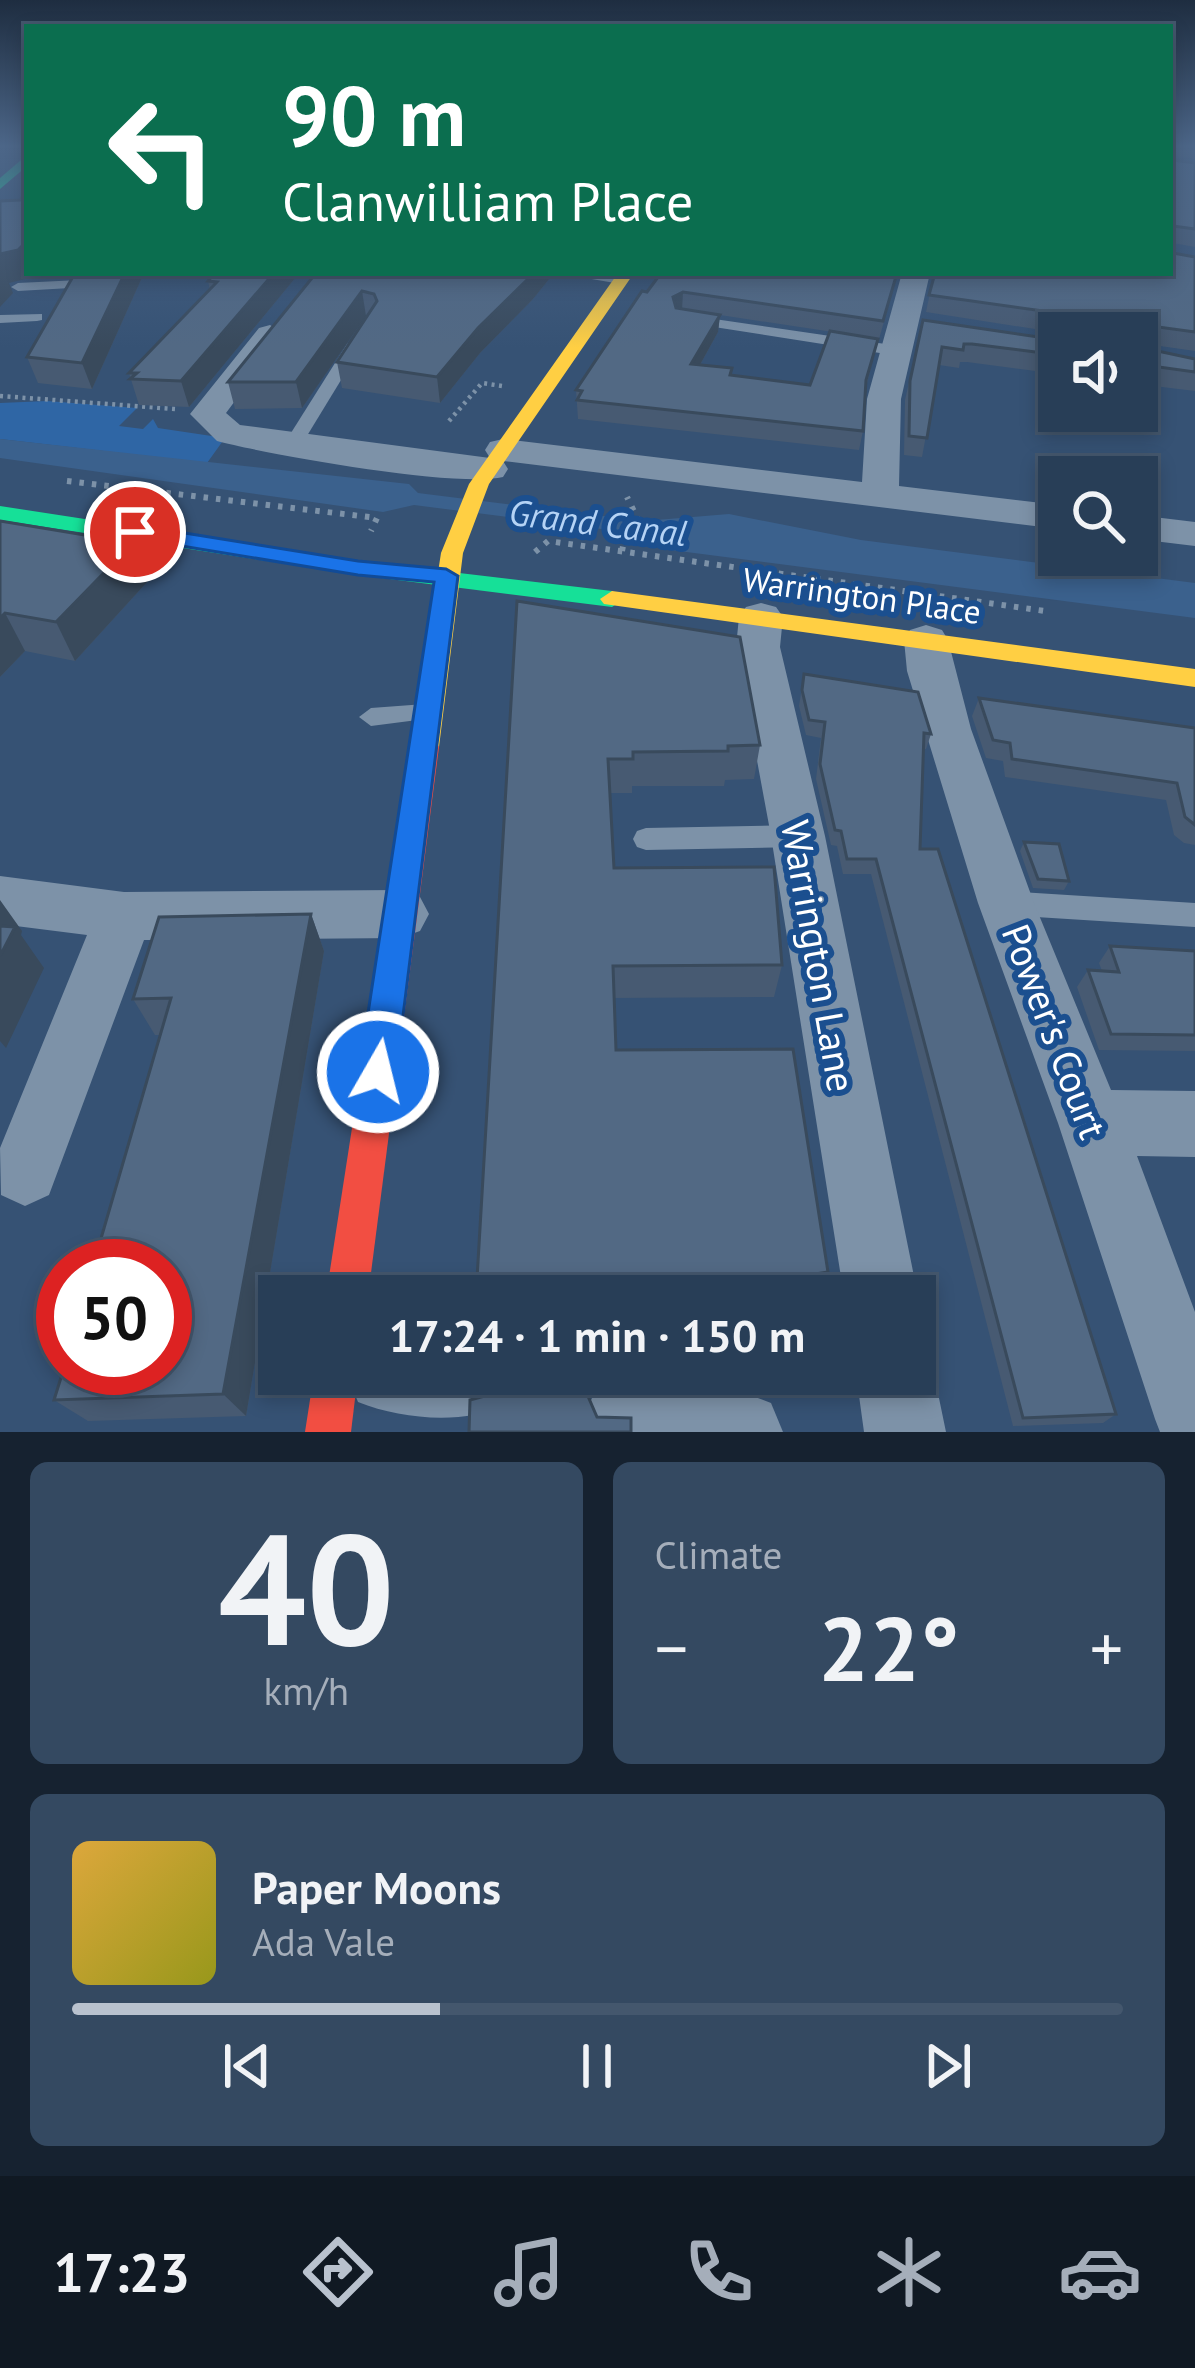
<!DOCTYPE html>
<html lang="en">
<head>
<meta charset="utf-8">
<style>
  body { margin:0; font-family:"PT Sans",sans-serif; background:#344961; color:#f1f3f6; height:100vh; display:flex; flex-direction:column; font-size:45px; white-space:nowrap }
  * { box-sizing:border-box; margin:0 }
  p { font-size:39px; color:#a5aeba }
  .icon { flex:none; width:66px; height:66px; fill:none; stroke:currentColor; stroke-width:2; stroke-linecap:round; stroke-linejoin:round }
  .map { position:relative; height:1432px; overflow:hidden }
  .sheet { display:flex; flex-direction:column; gap:30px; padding:30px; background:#162230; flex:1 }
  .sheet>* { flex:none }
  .banner { position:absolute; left:24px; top:24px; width:1149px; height:252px; border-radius:0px; box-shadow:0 6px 18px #0003,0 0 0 3px #44576d; background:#0b6e4f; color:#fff; overflow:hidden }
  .fabs { position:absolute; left:1038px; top:312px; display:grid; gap:24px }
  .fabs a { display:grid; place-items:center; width:120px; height:120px; border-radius:0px; background:#283e57; box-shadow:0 6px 18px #0003,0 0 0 3px #44576d; font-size:60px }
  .speed { position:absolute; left:36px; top:1239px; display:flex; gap:24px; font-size:60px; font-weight:700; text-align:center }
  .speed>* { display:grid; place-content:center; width:156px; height:156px; border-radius:50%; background:#283e57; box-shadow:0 6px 18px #0003,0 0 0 3px #44576d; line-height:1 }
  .speed .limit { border:18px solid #d22; background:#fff; color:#111 }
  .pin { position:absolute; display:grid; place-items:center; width:102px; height:102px; color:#fff; margin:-51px; border:6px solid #fff; border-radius:50%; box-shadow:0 3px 12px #0007 }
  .me { position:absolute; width:132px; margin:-66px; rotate:8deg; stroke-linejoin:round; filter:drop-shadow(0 0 9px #0008) }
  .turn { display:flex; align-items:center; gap:42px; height:252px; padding:0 60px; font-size:54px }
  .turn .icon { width:156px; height:156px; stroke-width:2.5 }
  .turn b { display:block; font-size:84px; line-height:102px }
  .big { font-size:90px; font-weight:800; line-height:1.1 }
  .sheet .tile { flex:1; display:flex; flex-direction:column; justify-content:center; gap:18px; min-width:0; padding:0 42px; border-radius:18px; background:#344961 }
  .sheet .dial { align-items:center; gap:0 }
  .dial b { font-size:156px; line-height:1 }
  .song { display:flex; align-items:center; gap:36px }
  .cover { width:144px; height:144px; border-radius:18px; background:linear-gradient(135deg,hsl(40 70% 55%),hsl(60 70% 35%)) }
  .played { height:12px; border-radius:6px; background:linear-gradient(90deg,#b9c2ce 35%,#44576d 35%) }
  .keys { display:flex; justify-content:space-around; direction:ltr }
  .heat { display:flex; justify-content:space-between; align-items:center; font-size:66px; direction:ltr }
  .sheet .tiles { flex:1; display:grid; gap:30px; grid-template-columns:1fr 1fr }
  .tile:last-child { grid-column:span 2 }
  .trip { position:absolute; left:258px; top:1275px; width:678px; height:120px; border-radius:0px; background:#283e57; box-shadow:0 6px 18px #0003,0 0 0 3px #44576d; font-weight:800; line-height:120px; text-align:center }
  .tabs { display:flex; height:192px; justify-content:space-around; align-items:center; background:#101923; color:#a5aeba }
  .tabs .icon { width:84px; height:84px }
  .tabs .current { color:#b9c2ce }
  .tabs b { font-size:54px; color:#f1f3f6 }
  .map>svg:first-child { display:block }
</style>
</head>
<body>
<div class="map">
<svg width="1195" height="1432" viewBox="0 0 1195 1432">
  <rect width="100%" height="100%" fill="#365274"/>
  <!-- green -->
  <path fill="#2f66a5" d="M 47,401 L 137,408 L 119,426 L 143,429 L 153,419 L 158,428 L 225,438 L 207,463 L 0,439 L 0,403 Z"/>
  <!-- water -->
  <path fill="#3b618d" d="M 0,439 L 409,484 L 418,493 L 644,521 L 729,514 L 861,540 L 1195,583 L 1195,618 L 671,550 L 640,534 L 414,505 L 383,512 L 0,458 Z"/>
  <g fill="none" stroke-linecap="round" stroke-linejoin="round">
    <!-- path-far1 -->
    <g stroke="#7d92a8" stroke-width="4.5" stroke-dasharray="3 4.5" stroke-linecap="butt">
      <path d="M 0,396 L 175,409"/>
      <path d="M 449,421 L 482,383 L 502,386"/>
    </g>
    <!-- path -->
    <g stroke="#7d92a8" stroke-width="6" stroke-dasharray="4.5 8" stroke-linecap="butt">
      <path d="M 67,481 L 377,518 L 371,531"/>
      <path d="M 622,551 L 624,541 L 641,526 L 627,497"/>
      <path d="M 535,552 L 548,541 L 1045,611"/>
      <path d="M 1087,555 L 1133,560"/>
    </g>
    <!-- lane -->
    <g fill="#7d92a8" fill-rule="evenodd">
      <path d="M 556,273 L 597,273 L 628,280 L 621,284 Z"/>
      <path d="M 100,279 L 105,280 L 105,286 L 18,291 L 11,287 L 18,283 Z"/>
      <path d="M 42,314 L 42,320 L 37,321 L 0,323 L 0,315 Z"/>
      <path d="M 687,315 L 899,346 L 907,351 L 899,356 L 682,322 L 682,316 Z"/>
      <path d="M 355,339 L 363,344 L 302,444 L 299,448 L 287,448 L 284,444 L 347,344 Z"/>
      <path d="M 425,704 L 433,706 L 437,712 L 433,718 L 371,726 L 359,717 L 371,708 Z"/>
      <path d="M 798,825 L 807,829 L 811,836 L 807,843 L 798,847 L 646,850 L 637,847 L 633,839 L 637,831 L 646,828 Z"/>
      <path d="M 1006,891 L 1195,903 L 1195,927 L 1006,915 L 996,911 L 992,903 L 996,895 Z"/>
    </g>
    <!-- street -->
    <g fill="#7d92a8" fill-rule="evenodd">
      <path d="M 902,273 L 930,273 L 901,399 L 899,486 L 1059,505 L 1059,529 L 503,461 L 490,458 L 485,450 L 490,442 L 503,439 L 862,482 L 867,399 Z"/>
      <path d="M 270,325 L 285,334 L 226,413 L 240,425 L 490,458 L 503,461 L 508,469 L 503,477 C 457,488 270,455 217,441 L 190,414 L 259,328 Z"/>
      <path d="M 1137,515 L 1195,522 L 1195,546 L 1137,539 Z"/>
      <path d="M 761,603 L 776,607 L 783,617 L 780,647 L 825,836 L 918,1296 L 915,1304 L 915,1296 L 844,1296 L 771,836 L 736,647 L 739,617 L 746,607 Z"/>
      <path d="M 926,625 L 942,630 L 948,640 L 971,729 L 1034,903 L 1111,1090 L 1195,1091 L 1195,1157 L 1137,1156 L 1195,1312 L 1195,1432 L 1160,1432 L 1155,1419 L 1058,1123 L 978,903 L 907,671 L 904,640 L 910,630 Z"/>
      <path d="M 0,876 L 124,892 L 400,890 L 420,897 L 429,914 L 420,931 L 400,938 L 144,940 L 49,1195 L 25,1206 L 1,1195 L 0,1148 L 87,935 L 0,924 Z"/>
      <path d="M 915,1343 L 923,1346 L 934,1374 L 946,1432 L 864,1432 L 856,1374 L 915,1374 Z"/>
      <path d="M 347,1374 L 517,1374 L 518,1378 L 507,1406 C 462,1424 403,1420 358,1402 Z"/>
      <path d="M 607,1374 C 665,1374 717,1381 771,1403 L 783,1432 L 600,1432 L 589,1405 L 601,1377 Z"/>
    </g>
    <!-- fast -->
    <g fill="#16e098" fill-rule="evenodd">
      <path d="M 27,155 L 27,166 L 0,189 L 0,178 Z"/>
      <path d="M 0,506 L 358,561 L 612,591 L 624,599 L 612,607 L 358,575 L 0,520 Z"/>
    </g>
    <!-- slow -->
    <g fill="#ffcf43" fill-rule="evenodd">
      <path d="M 618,273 L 634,273 L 489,484 L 463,553 L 439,747 L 435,754 L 415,754 L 411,747 L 441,553 L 469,484 Z"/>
      <path d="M 612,591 L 1195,669 L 1195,687 L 604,604 L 600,599 Z"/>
    </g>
    <!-- jam -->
    <g fill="#f24e42" fill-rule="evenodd">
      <path d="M 425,737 L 435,740 L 439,747 L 368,1296 L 326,1296 L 411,747 L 415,740 Z"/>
      <path d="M 314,1374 L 358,1374 L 351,1432 L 305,1432 Z"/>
    </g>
  </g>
  <!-- wall -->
  <g fill="#475a72">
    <path d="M 1170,148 L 1195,148 L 1195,159 L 1172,155 L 1172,160 L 1195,163 L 1195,247 L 1173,243 L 1173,253 L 1195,257 L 1195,351 L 1139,343 L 1139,347 L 1195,359 L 1195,391 L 1137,384 L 1137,333 L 1060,333 L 926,312 L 934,273 L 1170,273 Z"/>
    <path d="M 75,273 L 144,273 L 92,389 L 38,383 L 27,357 Z"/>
    <path d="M 215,273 L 554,273 L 533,299 L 480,353 L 440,403 L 342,388 L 337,362 L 366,316 L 302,408 L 235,409 L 228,382 L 313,276 L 308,274 L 296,277 L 189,407 L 139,405 L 129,373 L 210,290 L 208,281 Z"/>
    <path d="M 898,273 L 879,339 L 720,315 L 718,332 L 700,365 L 731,375 L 810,385 L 878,339 L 866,387 L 863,431 L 859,450 L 578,419 L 576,390 L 647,292 Z"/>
    <path d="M 923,320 L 1059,340 L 1059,374 L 967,362 L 960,362 L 959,368 L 939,365 L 922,457 L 904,455 L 905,400 Z"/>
    <path d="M 0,521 L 133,543 L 148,581 L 75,661 L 25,651 L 0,677 Z"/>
    <path d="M 517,601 L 760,745 L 754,779 L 725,780 L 724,786 L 632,786 L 632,793 L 610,793 L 614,868 L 782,965 L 774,997 L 614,998 L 616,1050 L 828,1272 L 817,1296 L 476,1296 Z"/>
    <path d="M 804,674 L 931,734 L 926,749 L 923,749 L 920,849 L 1116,1414 L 1103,1423 L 1013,1426 L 871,874 L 843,874 L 837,846 L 831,845 L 816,779 L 821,738 L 806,735 L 799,706 Z"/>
    <path d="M 979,698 L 1195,728 L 1195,845 L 1184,843 L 1174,835 L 1166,800 L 1005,777 L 1003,761 L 986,758 L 972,716 Z"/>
    <path d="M 1024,842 L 1069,881 L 1064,890 L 1033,888 L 1020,851 Z"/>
    <path d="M 311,914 L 324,951 L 246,1416 L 88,1421 L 54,1400 L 160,1035 L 155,1035 L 133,999 Z"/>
    <path d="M 1110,946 L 1195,951 L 1195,1051 L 1099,1050 L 1077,987 L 1088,970 L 1102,971 L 1099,963 Z"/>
  </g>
  <!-- shaded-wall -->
  <g fill="#394a5c">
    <path d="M 27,241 L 27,273 L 34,273 L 29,278 L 9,283 L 13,293 L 0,307 L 0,254 Z"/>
    <path d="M 125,273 L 144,273 L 92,389 L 82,363 Z"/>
    <path d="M 274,273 L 308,274 L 296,277 L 189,407 L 181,381 Z"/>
    <path d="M 534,273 L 554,273 L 533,299 L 480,353 L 440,403 L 437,377 L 478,328 Z"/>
    <path d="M 362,291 L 366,316 L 302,408 L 296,382 Z"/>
    <path d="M 683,292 L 682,310 L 672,314 L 673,297 Z"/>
    <path d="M 720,315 L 718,332 L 690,383 L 691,364 Z"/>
    <path d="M 133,543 L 148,581 L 75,661 L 56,622 Z"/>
    <path d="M 5,613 L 25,651 L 0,677 L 0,618 Z"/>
    <path d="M 0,900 L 22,931 L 21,935 L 44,968 L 6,1048 L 0,1041 Z"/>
    <path d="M 311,914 L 324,951 L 246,1416 L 223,1394 Z"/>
    <path d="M 590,1374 L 599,1374 L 585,1407 L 584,1387 Z"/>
  </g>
  <!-- building -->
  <g fill="#526984" stroke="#394a5c" stroke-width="3">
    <path d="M 1170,148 L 1172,148 L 1172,160 L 1195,163 L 1195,229 L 1173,226 L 1173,253 L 1195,257 L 1195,332 L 1144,325 L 1139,329 L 1139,347 L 1195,359 L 1195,372 L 1137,364 L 1137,333 L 1069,333 L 1065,314 L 929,295 L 935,273 L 1170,273 Z"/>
    <path d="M 27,192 L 27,241 L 18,250 L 0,254 L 0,201 L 20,200 Z"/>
    <path d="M 75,273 L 125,273 L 82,363 L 27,357 Z"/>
    <path d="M 215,273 L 274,273 L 181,381 L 130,379 L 137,373 L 129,373 L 217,282 L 208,281 Z"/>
    <path d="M 316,273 L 534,273 L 478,328 L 437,377 L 337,362 L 377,301 L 374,294 L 362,291 L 296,382 L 228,382 Z"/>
    <path d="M 661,273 L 897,273 L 883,321 L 683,292 L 673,297 L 676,308 L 720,315 L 691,364 L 732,368 L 730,375 L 810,385 L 830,331 L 878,339 L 866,380 L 863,431 L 577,400 L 582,391 L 576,390 L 642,291 L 647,292 Z"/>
    <path d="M 923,320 L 1059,340 L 1059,355 L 972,344 L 964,344 L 963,350 L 942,347 L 927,438 L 909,436 L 910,381 Z"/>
    <path d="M 0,521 L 133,543 L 56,622 L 5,613 L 0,618 Z"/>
    <path d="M 517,601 L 740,637 L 760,745 L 728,746 L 728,751 L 633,752 L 633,759 L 608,759 L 614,868 L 774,867 L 782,965 L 613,966 L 616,1050 L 793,1049 L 828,1272 L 796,1277 L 627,1277 L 628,1296 L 476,1296 Z"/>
    <path d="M 804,674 L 918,692 L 931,734 L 924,733 L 920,849 L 938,849 L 1116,1414 L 1023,1418 L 876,859 L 847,859 L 841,831 L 835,830 L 820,764 L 825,722 L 809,720 L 802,690 Z"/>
    <path d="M 979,698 L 1195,728 L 1195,825 L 1185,817 L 1177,783 L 1012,759 L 1010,743 L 993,740 Z"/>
    <path d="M 1024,842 L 1059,844 L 1069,881 L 1038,879 Z"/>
    <path d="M 311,914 L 223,1394 L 54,1400 L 64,1368 L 165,1368 L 165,1266 L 93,1266 L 171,998 L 133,999 L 159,917 Z"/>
    <path d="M 0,926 L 15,927 L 0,956 Z"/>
    <path d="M 1110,946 L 1195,951 L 1195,1035 L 1111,1034 L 1088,970 L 1119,972 Z"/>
    <path d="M 510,1374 L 590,1374 L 584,1387 L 597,1417 L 631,1418 L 631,1432 L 469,1432 L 470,1400 L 503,1391 Z"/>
  </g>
  <!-- sky -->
  <linearGradient id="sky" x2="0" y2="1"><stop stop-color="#1e2d40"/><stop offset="0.42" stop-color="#4c6688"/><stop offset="1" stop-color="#4c6688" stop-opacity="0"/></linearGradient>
  <rect width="1195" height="348" fill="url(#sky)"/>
  <!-- route -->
  <path fill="#1a73e8" stroke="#114b97" stroke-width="3" d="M 135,525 L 358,561 L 446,569 L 458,576 L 396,1072 L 391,1084 L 378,1089 L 365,1084 L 359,1072 L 434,582 L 358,575 L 127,537 L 123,532 Z"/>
  <g text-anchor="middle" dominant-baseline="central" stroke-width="12" stroke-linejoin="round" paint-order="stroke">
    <!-- street labels -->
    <g font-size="33" fill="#fff" stroke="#1b4f8f">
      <text transform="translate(862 595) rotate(8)">Warrington Place</text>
    </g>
    <!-- water labels -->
    <g font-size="36" font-style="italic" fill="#b5d3f5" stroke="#1b4f8f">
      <text transform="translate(598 522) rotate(7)">Grand Canal</text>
    </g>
    <!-- near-street labels -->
    <g font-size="39" fill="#fff" stroke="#1b4f8f">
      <text transform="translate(819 956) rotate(80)">Warrington Lane</text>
      <text transform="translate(1055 1031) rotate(69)">Power's Court</text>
    </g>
  </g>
</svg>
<div class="fabs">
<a><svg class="icon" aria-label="sound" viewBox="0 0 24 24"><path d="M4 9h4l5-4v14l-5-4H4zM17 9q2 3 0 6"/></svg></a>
<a><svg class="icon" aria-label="search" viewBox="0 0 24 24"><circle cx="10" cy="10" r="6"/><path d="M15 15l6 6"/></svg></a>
</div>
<div class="speed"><div class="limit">50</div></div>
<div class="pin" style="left:135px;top:532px;background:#d93025"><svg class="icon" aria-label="arrive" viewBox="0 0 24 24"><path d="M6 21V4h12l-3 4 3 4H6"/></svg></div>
<svg class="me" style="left:378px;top:1072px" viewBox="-20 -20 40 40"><circle r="17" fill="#1a73e8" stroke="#fff" stroke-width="3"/><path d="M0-11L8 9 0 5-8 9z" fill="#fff"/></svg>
<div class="trip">17:24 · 1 min · 150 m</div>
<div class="banner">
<div class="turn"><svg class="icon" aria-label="left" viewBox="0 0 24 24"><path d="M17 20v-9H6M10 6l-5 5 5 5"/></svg><div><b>90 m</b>Clanwilliam Place</div></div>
</div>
</div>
<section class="sheet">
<div class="tiles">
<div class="tile dial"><b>40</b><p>km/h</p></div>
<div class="tile"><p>Climate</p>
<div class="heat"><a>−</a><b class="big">22°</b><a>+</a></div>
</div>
<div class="tile">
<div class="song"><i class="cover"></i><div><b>Paper Moons</b><p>Ada Vale</p></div></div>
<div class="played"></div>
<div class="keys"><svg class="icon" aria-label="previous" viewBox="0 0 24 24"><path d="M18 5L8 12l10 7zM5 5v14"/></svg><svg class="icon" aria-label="pause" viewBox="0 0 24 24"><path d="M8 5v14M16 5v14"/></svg><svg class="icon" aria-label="next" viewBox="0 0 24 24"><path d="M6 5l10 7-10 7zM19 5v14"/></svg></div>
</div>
</div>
</section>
<nav class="tabs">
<b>17:23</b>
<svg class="icon current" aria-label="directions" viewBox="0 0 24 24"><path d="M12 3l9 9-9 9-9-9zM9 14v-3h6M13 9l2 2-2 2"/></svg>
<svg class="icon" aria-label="music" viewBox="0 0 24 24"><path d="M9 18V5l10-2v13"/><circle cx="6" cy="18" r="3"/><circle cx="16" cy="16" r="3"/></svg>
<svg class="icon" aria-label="phone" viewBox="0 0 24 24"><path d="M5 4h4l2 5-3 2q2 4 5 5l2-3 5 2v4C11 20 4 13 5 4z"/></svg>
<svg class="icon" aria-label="climate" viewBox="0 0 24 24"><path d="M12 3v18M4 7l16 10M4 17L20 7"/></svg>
<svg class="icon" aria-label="car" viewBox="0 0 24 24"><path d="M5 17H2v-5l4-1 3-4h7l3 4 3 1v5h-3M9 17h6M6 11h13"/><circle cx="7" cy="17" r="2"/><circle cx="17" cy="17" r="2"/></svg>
</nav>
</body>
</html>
